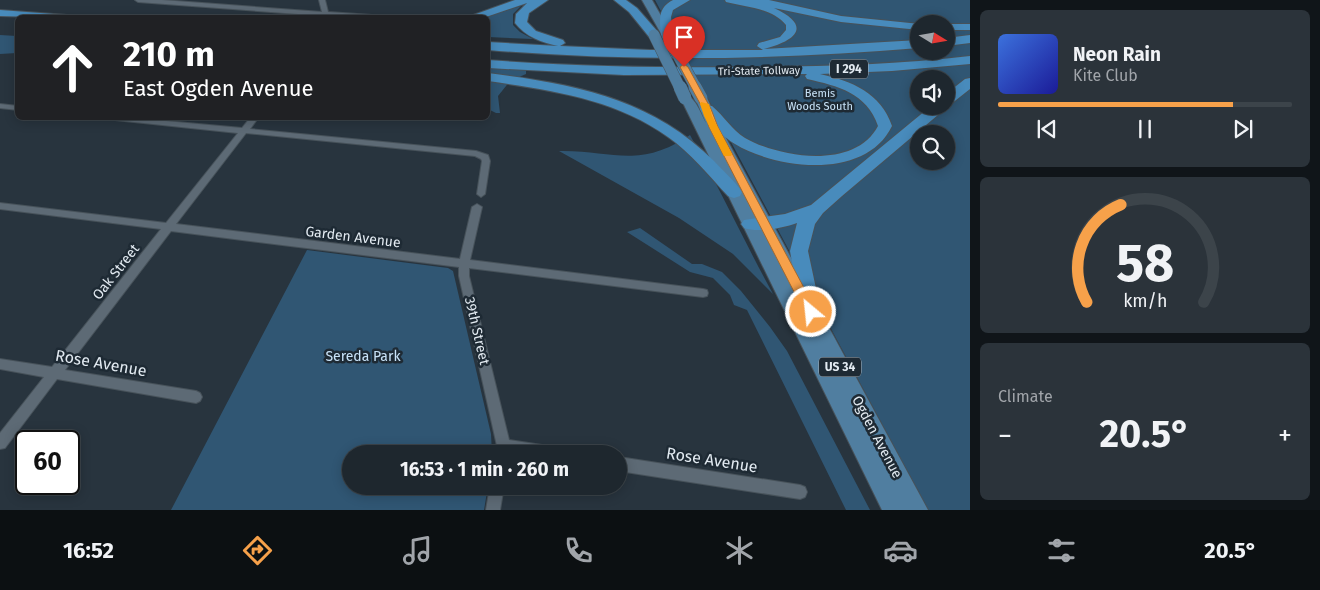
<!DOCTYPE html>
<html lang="en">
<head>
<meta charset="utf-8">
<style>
  body { margin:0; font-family:"Fira Sans",sans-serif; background:#2b333a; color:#f1f3f6; height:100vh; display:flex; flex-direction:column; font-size:19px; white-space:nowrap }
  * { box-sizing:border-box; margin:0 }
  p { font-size:16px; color:#a1a5aa }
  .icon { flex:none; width:28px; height:28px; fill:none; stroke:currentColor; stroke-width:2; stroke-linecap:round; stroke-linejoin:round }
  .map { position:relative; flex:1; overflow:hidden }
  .drawer { display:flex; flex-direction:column; gap:10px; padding:10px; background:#101519; width:350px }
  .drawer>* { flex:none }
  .guide { position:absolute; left:15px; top:15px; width:475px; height:105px; border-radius:8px; box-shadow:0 2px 12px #0003,0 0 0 1px #3c444a; background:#202124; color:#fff; overflow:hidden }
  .needle { width:32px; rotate:101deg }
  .tools { position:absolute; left:910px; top:15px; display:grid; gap:10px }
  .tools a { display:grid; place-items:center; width:45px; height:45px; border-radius:50%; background:#1e272e; box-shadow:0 2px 12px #0003,0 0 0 1px #3c444a; font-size:25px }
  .speed { position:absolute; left:15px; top:430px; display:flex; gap:10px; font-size:25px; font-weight:700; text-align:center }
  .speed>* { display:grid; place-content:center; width:65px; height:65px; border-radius:50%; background:#1e272e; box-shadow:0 2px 12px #0003,0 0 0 1px #3c444a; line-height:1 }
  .speed .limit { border:2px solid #111; border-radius:8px; background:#fff; color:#111 }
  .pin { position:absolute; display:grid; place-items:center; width:42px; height:42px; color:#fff; margin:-51px -21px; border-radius:50% 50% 50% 0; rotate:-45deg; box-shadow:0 0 5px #0007 }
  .pin .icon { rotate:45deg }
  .me { position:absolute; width:55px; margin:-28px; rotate:332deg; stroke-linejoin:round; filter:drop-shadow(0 0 4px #0008) }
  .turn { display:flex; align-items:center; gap:18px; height:105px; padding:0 25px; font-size:22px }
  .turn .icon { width:65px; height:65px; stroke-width:2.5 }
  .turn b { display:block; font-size:35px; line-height:42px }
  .big { font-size:38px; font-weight:700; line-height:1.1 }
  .drawer .tile { flex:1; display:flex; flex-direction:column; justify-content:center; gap:8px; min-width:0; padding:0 18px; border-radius:8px; background:#2b333a }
  .drawer .dial { align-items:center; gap:0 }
  .dial svg { height:130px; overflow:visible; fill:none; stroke:#3c444a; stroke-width:7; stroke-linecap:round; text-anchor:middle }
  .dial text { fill:#f1f3f6; stroke:none }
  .song { display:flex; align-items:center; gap:15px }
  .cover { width:60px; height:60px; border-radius:8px; background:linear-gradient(135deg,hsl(220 70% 55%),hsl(240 70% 35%)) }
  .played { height:5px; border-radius:2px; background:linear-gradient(90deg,#f7a14a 80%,#3c444a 80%) }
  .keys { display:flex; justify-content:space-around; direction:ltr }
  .heat { display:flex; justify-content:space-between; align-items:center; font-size:28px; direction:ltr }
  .trip { position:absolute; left:342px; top:445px; width:285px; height:50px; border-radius:25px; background:#1e272e; box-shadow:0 2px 12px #0003,0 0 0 1px #3c444a; font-weight:700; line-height:50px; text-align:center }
  .tab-bar { display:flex; height:80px; justify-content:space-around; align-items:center; background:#0c1012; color:#a1a5aa }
  .tab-bar .icon { width:35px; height:35px }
  .tab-bar .active { color:#f7a14a }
  .tab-bar b { font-size:22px; color:#f1f3f6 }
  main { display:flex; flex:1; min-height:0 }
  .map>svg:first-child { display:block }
</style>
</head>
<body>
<main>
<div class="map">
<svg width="970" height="510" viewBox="0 0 970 510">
  <rect width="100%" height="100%" fill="#28343e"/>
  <!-- green -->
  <g fill="#305673" fill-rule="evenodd">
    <path d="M 655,0 L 970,0 L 970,510 L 928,510 ZM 919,24 L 946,24 L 946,51 L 919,51 ZM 919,79 L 946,79 L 946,106 L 919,106 ZM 919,134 L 946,134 L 946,161 L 919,161 Z"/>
    <path d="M 521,6 L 513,14 L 513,25 L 520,32 L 533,39 L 488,37 L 488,18 L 479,18 Z"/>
    <path d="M 0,35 L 17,36 L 17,53 L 0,54 Z"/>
    <path d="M 488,66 L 526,69 L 526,74 L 510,81 L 498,96 L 500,113 L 496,113 L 488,109 Z"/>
    <path d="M 690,135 C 719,187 744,241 773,294 L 733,254 L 679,218 L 559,151 C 613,150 638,170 690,135 Z"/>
    <path d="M 640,228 L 692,264 L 702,264 L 722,272 L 741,291 L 770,327 L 787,351 L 870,510 L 846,510 L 747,310 L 734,305 L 730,295 L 713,278 L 690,272 L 627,232 Z"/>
    <path d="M 307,250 L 448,268 L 453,271 L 491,434 L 492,454 L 351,454 L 351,486 L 488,486 L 484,510 L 171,510 Z"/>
  </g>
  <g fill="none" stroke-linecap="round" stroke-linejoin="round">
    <!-- street casing -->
    <g stroke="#47525a" stroke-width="2">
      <g id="street">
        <path d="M 135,0 L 162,0 L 322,12 L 319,0 L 325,0 L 328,12 L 372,15 L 375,17 L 325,16 L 138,2 Z"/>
        <path d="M 0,104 L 18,106 L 18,110 L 0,108 Z"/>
        <path d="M 111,118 L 133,118 L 242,128 L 250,118 L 258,118 L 250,129 L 476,151 L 488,155 L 490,161 L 485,194 L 481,197 L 477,194 L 482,161 L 481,159 L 475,156 L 246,133 L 176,224 L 460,259 L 472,207 L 477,204 L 482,207 L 470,260 L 703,289 L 707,290 L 708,293 L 707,296 L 703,297 L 469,268 L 469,276 L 509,440 L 555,447 L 560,449 L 562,454 L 495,454 L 497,446 L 459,276 L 459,267 L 171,231 L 65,370 L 196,391 L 200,393 L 202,397 L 200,401 L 196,403 L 57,379 L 5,448 L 0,449 L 0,433 L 44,377 L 0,369 L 0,359 L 52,367 L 161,229 L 0,209 L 0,203 L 166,223 L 238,133 L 115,120 Z"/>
        <path d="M 619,457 L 800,485 L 805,487 L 807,492 L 805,497 L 800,499 L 619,471 Z"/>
        <path d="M 490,486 L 504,486 L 500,510 L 486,510 Z"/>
      </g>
    </g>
    <!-- primary casing -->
    <g stroke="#47525a" stroke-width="2">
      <g id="primary">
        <path d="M 642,0 L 652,0 L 672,35 L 671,37 L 663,37 Z"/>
        <path d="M 685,94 C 696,98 701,114 706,123 L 695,98 L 701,94 L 707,98 L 726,138 L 928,510 L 882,510 L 684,105 L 679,98 Z"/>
      </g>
    </g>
    <!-- highway casing -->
    <g stroke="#47525a" stroke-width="2">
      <g id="highway">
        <path d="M 515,0 L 548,0 L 529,13 L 527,22 L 536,31 L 563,40 L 565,43 L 560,46 L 650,50 L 763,50 L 757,46 L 759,43 L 780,37 L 786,30 L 786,25 C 772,8 746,7 726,2 L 725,0 L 769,0 L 841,16 L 920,24 L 919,30 L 841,22 L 774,8 C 813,26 796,41 764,49 L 919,40 L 919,48 C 776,60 631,62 488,50 L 488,42 L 558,46 C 541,42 526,37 515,23 L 516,14 L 527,3 L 483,18 L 465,18 Z"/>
        <path d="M 614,0 L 626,0 L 637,8 L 658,32 L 660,35 L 658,38 L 650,38 L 629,12 Z"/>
        <path d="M 673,0 L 690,0 L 673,10 L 671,17 L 673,35 L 667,39 L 661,35 C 660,20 657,8 673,0 Z"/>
        <path d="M 0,10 L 67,15 L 72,18 L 0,16 Z"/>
        <path d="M 945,24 L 970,24 L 970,30 L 946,30 Z"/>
        <path d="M 970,35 L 970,43 L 946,46 L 946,38 Z"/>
        <path d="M 970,56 L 970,64 L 892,71 L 820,74 C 852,81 881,93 892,126 C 866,180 778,170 735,144 C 723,137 707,120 700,109 L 702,106 L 712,106 C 724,116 732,130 745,138 C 780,158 855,170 878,126 C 867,93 838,86 807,79 L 805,76 L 807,74 L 624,75 L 488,68 L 488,60 C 580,67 673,68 765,67 C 834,66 902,64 970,56 Z"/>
        <path d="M 488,73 C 574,84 651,98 714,161 C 723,171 735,181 742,192 L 740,196 L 734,198 L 728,196 C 709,176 691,153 668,137 C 616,99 550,90 488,81 Z"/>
        <path d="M 970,78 L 970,89 L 951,104 L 946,105 L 947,106 L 945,109 L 842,196 L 823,213 L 815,224 L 808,251 L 821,312 L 818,318 L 811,320 L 804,318 L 801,312 L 790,251 L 797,223 C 783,228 758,233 744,228 L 741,224 L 744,220 L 785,214 L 811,205 L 931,106 L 946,106 L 946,94 L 965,79 Z"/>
      </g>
    </g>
    <!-- street -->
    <use href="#street" fill="#5d6a75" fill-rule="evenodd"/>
    <!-- primary -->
    <use href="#primary" fill="#507ea0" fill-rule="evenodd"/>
    <!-- highway -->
    <use href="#highway" fill="#488bbc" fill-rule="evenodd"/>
    <!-- primary-bridge-far1 casing -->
    <g stroke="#47525a" stroke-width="12" stroke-linecap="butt">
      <g id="primary-bridge-far1">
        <path d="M 654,35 L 680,88"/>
        <path d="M 667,35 L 696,88"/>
      </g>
    </g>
    <!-- primary-bridge casing -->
    <g stroke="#47525a" stroke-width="14" stroke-linecap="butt">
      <g id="primary-bridge">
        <path d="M 680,87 L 685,98"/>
        <path d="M 695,87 L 701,98"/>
      </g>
    </g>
    <!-- primary-bridge-far1 -->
    <use href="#primary-bridge-far1" stroke="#507ea0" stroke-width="11"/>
    <!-- primary-bridge -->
    <use href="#primary-bridge" stroke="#507ea0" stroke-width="13"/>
  </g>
  <!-- route -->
  <path fill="#f7a14a" stroke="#a16930" d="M 684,64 L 688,67 L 711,109 L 718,127 L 817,312 L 815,315 L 806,315 L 709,127 L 703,109 L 680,67 Z"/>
  <!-- slow -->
  <path fill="#f59e0b" d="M 701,102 L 709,104 L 712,116 L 732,154 L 731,156 L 724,156 L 704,116 L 700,104 Z"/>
  <g text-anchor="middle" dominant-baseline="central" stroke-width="5" stroke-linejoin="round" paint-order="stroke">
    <!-- far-street labels -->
    <g font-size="11" fill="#e2eaf1" stroke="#1e2a34">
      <text transform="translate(759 71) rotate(-1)">Tri-State Tollway</text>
    </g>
    <!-- far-park labels -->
    <g font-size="11" fill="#c9e3f8" stroke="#1e2a34">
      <text x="820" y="93">Bemis<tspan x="820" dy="13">Woods South</tspan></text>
    </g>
    <!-- shield labels -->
    <g fill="#1e2a34" stroke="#a7b0b8" stroke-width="1">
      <rect x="830" y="59.5" width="38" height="19" rx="4"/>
      <rect x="819" y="357.5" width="42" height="19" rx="4"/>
    </g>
    <g font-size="12" font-weight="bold" fill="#e2eaf1">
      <text x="849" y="69">I 294</text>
      <text x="840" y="367">US 34</text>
    </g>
    <!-- street labels -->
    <g font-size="14" fill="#e2eaf1" stroke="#1e2a34">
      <text transform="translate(353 237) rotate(7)">Garden Avenue</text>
      <text transform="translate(116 272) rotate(-52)">Oak Street</text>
      <text transform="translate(477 331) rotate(77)">39th Street</text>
      <text transform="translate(877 437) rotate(62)">Ogden Avenue</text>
    </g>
    <!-- park labels -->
    <g font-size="14" fill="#c9e3f8" stroke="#1e2a34">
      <text x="363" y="356">Sereda Park</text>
    </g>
    <!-- near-street labels -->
    <g font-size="16" fill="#e2eaf1" stroke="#1e2a34">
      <text transform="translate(101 363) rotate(10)">Rose Avenue</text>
      <text transform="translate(712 460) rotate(9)">Rose Avenue</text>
    </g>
  </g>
</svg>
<div class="tools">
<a><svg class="needle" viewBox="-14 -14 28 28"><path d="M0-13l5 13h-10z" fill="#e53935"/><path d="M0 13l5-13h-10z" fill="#a1a5aa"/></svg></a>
<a><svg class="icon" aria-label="sound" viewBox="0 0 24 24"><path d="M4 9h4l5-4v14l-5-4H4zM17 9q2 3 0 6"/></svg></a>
<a><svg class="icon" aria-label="search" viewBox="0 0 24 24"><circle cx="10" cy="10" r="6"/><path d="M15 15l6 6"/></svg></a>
</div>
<div class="speed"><div class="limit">60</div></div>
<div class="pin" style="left:684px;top:67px;background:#d93025"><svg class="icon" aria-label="arrive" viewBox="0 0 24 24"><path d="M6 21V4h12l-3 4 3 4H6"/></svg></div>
<svg class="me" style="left:811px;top:312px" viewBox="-20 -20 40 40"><circle r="17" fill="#f7a14a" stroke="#fff" stroke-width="3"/><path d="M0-11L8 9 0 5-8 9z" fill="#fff"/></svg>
<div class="trip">16:53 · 1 min · 260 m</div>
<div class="guide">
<div class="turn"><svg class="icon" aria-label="ahead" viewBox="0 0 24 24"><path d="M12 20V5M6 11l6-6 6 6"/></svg><div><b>210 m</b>East Ogden Avenue</div></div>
</div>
</div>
<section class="drawer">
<div class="tile">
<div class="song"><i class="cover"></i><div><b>Neon Rain</b><p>Kite Club</p></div></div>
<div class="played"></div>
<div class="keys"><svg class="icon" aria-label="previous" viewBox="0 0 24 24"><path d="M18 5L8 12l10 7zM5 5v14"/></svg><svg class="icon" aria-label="pause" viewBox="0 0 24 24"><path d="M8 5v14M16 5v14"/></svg><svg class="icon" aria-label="next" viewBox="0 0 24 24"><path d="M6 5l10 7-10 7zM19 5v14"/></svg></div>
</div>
<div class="tile dial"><svg viewBox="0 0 100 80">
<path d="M14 69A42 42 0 1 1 86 69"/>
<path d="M14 69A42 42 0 0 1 35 9" stroke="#f7a14a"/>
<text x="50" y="56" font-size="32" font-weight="700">58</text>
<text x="50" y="72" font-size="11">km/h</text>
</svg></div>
<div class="tile"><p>Climate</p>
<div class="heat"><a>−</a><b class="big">20.5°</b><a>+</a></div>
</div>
</section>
</main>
<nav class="tab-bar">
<b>16:52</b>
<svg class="icon active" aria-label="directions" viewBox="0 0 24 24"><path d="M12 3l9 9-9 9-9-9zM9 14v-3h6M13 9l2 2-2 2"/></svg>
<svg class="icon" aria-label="music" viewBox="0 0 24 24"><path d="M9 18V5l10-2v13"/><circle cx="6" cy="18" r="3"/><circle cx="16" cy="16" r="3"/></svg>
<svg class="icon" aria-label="phone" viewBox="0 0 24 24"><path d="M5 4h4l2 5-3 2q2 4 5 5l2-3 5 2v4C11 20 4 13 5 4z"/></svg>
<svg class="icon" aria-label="climate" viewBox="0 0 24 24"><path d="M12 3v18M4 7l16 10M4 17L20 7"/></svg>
<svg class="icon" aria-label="car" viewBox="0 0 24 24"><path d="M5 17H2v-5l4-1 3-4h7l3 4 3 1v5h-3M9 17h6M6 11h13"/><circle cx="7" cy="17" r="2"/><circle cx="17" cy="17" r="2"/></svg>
<svg class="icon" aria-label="filters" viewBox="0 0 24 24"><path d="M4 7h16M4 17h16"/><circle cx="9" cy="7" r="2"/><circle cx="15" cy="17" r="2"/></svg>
<b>20.5°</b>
</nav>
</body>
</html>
